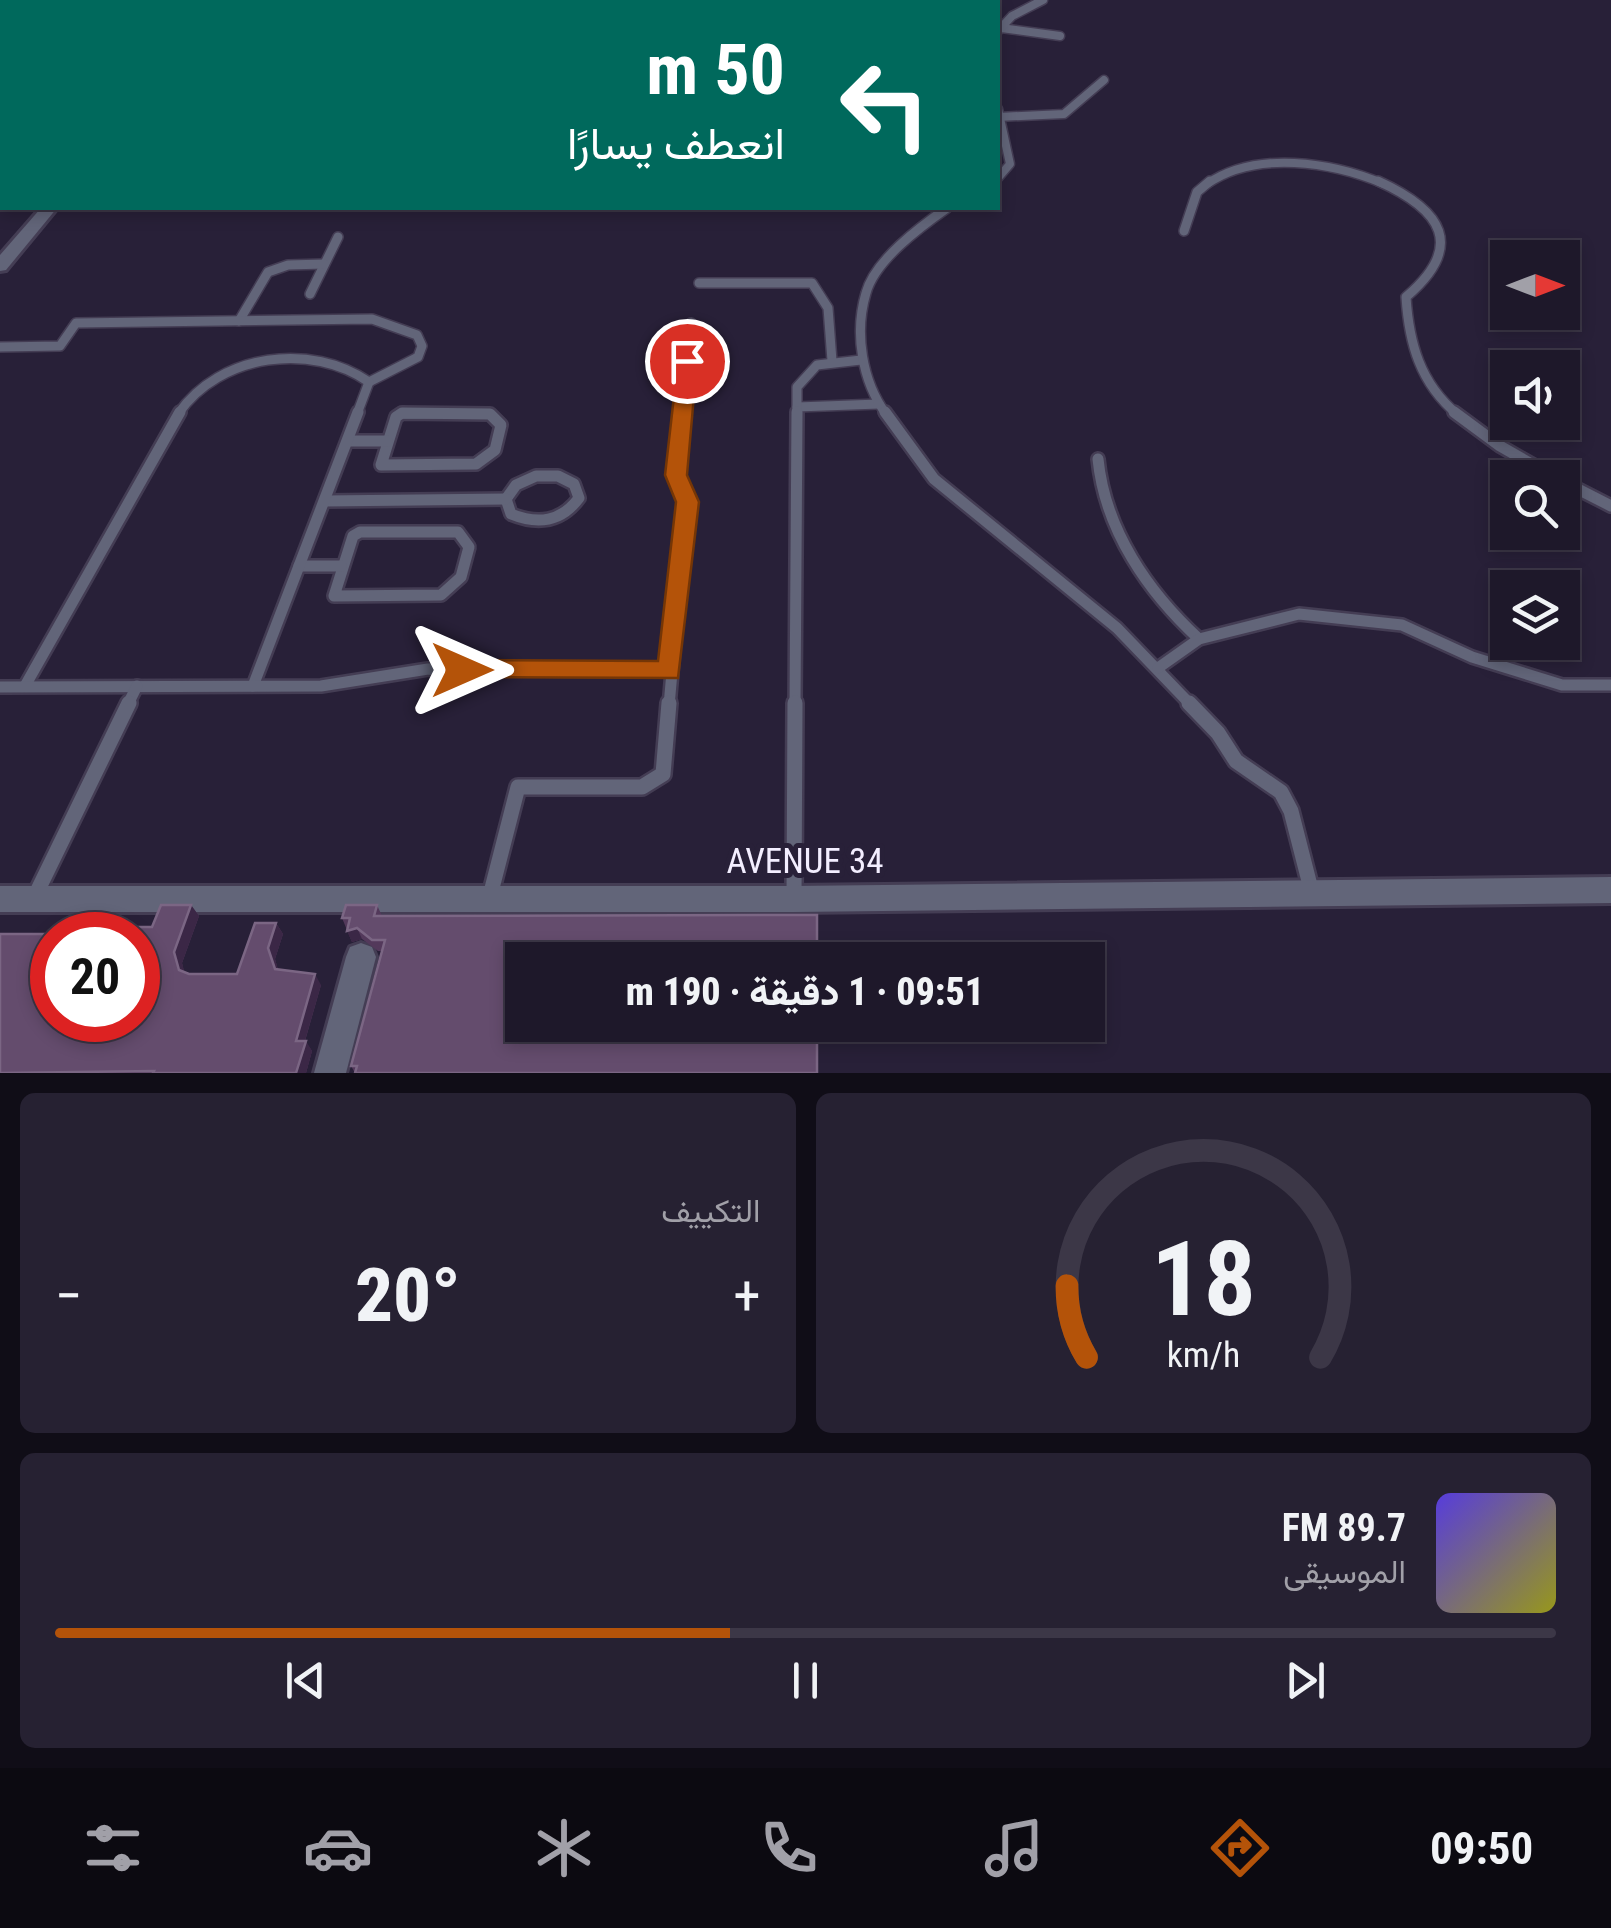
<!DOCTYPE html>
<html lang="ar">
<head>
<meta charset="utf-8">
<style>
  body { margin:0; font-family:"Roboto Condensed",Vazirmatn,sans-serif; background:#262132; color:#f1f3f6; direction:rtl; height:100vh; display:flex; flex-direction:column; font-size:38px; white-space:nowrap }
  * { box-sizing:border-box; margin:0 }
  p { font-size:32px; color:#a1a0a8 }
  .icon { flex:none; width:55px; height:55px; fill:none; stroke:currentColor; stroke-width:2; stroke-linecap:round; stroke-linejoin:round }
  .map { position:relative; height:1073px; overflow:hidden; direction:ltr }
  .details { display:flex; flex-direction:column; gap:20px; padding:20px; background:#100d17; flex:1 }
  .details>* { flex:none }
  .guide { position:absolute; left:0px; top:0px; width:1000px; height:210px; box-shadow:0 5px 15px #0003,0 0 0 2px #3c3747; direction:rtl; background:#00695c; color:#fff; overflow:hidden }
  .needle { width:65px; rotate:90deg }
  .tools { position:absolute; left:1490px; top:240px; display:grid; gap:20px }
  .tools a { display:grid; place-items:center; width:90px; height:90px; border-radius:0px; background:#1e182a; box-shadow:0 5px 15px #0003,0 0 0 2px #3c3747; font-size:50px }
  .speed { position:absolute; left:30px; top:912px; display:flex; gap:20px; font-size:50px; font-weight:700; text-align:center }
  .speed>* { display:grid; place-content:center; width:130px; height:130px; border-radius:50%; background:#1e182a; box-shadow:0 5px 15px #0003,0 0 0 2px #3c3747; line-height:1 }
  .speed .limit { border:15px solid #d22; background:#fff; color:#111 }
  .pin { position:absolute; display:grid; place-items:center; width:85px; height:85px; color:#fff; margin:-42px; border:5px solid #fff; border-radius:50%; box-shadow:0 2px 10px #0007 }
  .me { position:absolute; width:110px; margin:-55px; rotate:90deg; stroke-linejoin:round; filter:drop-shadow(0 0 8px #0008) }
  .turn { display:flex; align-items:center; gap:35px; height:210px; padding:0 50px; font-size:45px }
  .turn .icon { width:130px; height:130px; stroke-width:2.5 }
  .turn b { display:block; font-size:70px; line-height:85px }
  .big { font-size:75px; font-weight:800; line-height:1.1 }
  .details .card { flex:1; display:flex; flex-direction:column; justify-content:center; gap:15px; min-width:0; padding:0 35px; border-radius:15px; background:#262132 }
  .details .dial { align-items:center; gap:0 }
  .dial svg { height:260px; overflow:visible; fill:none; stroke:#3c3747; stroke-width:7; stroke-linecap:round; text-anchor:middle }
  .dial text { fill:#f1f3f6; stroke:none }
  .song { display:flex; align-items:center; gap:30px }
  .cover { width:120px; height:120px; border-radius:15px; background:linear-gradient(135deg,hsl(250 70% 55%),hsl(60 70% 35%)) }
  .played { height:10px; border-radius:5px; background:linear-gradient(90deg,#b45309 45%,#3c3747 45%) }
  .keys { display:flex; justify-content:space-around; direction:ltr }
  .heat { display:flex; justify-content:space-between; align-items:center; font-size:55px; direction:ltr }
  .details .tiles { flex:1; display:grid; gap:20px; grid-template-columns:1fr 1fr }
  .card:last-child { grid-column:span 2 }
  .trip { position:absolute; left:505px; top:942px; width:600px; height:100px; border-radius:0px; background:#1e182a; box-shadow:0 5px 15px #0003,0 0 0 2px #3c3747; font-weight:800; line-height:100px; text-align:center; direction:rtl }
  .tab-bar { display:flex; height:160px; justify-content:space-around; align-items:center; background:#0c0a11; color:#a1a0a8 }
  .tab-bar .icon { width:70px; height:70px }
  .tab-bar .current { color:#b45309 }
  .tab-bar b { font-size:45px; color:#f1f3f6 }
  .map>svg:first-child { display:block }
</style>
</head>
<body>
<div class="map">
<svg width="1611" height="1073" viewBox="0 0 1611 1073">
  <rect width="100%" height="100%" fill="#282038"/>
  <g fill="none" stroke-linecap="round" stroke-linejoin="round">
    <!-- service-far3 casing -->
    <g stroke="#443d54" stroke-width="11">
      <g id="service-far3">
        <path d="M 811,0 L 816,2"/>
        <path d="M 959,0 L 963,2"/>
        <path d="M 1001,28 L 1060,36"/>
        <path d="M 998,31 L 1012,16 L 1043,0"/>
        <path d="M 998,109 L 1010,164 L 998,178"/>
        <path d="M 998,117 L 1064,114 L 1104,80"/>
        <path d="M 1207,184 C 1256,150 1332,162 1384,184"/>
      </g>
    </g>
    <!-- service-far2 casing -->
    <g stroke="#443d54" stroke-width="12">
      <g id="service-far2">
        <path d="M 1378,181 C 1442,210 1466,246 1406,297 C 1409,343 1420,383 1457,414"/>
        <path d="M 1184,231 L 1197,192 L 1210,181"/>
        <path d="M 699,283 L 812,283 L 828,308 L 832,361"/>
        <path d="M 310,294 L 338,237"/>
        <path d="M 239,321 L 268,272 L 288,265 L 324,264"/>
        <path d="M 0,347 L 60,346 L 76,323 L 372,319 L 417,335 L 422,346 L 418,357 L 369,382"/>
        <path d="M 797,407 L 879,404"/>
        <path d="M 178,414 C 220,353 312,342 369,382 L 357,414"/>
        <path d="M 400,414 L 490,414"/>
        <path d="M 682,414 L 691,323"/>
        <path d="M 797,414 L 797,387 L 817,365 L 861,360"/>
        <path d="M 886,414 C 862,381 854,333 866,293 C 875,260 920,227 947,208"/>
      </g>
    </g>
    <!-- service-far1 casing -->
    <g stroke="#443d54" stroke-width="16">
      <g id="service-far1">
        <path d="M 885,412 L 934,479 L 1117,628 L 1192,706"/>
        <path d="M 1454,412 L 1500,446 L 1556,478"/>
        <path d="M 402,413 L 490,414 L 501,425 L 495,450 L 476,464 L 381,465 L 396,417 Z"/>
        <path d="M 349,441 L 387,441"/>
        <path d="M 1098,459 C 1105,530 1148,592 1199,639"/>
        <path d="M 536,476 L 558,476 L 574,484 L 579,498 C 561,522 538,525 511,514 L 506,499 L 516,485 Z"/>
        <path d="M 1562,481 L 1611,506"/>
        <path d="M 325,501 L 506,499"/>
        <path d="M 360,532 L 458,532 L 469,547 L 461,577 L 441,595 L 334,596 L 353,536 Z"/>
        <path d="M 299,566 L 341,566"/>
        <path d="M 1158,668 L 1199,639 L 1299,614 L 1402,625 L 1472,657 L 1562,685 L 1611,685"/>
        <path d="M 25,686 L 180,412"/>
        <path d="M 253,686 L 358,412"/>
        <path d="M 0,687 L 321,686 L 428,669 L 669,671"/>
        <path d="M 127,706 L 137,686"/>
        <path d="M 669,706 L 687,502 L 676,475 L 682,412"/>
        <path d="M 795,706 L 797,412"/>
      </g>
    </g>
    <!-- service casing -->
    <g stroke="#443d54" stroke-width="20">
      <g id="service">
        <path d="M 1189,703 L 1218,733 L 1236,761 L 1281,792 L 1291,811 L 1312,893"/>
        <path d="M 490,896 L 518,787 L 642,787 L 663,774 L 669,703"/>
        <path d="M 34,898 L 129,703"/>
        <path d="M 794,898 L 795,703"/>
      </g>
    </g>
    <!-- minor casing -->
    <g stroke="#443d54" stroke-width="6">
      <g id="minor">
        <rect x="900" y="0" width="12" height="2"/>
        <path d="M 41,208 L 57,208 L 6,270 L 0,271 L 0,255 Z"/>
        <path d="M 1611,877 L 1611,903 L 794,912 L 0,912 L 0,886 L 794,886 Z"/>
        <path d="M 361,943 L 372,947 L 376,957 L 346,1073 L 314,1073 L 346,957 L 350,947 Z"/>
      </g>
    </g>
    <!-- service-far3 -->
    <use href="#service-far3" stroke="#626579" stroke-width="8"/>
    <!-- service-far2 -->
    <use href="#service-far2" stroke="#626579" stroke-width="9"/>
    <!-- service-far1 -->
    <use href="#service-far1" stroke="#626579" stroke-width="11"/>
    <!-- service -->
    <use href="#service" stroke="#626579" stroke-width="15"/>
    <!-- minor -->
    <use href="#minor" fill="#626579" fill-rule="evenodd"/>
  </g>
  <!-- wall -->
  <g fill="#53395b">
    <path d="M 191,905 L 199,916 L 182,963 L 184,972 L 189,974 L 237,974 L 276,923 L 283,934 L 275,959 L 278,970 L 321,985 L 305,1041 L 312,1051 L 306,1073 L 0,1073 L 1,934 L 51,968 L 65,1024 L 123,1024 L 138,1020 L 152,927 Z"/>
    <path d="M 377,905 L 382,916 L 817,915 L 355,1073 L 351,1066 L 382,951 L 378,951 L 362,939 L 352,942 L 342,918 Z"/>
  </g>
  <!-- shaded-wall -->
  <g fill="#3b2746">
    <path d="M 191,905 L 199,916 L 182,963 L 187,981 L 179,970 L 174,952 Z"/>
    <path d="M 276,923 L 283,934 L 275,959 L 281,980 L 275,969 L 268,948 Z"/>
    <path d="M 357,928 L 362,939 L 352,942 L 347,931 Z"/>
    <path d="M 52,934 L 52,964 L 46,979 L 36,968 Z"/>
    <path d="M 315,974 L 321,985 L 302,1051 L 296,1041 Z"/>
    <path d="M 53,1020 L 67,1020 L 60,1035 L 51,1024 Z"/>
    <path d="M 306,1041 L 312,1051 L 306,1073 L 296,1073 Z"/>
  </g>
  <!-- building -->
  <g fill="#644c6d" stroke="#7b6684" stroke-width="2.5">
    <path d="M 161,905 L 191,905 L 174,952 L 179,970 L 189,974 L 237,974 L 255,923 L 276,923 L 268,948 L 275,969 L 315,974 L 296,1041 L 306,1041 L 296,1073 L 153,1073 L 154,1071 L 0,1073 L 0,934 L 52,934 L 36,968 L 52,968 L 53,1020 L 51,1024 L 123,1024 L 124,1020 L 138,1020 L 138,935 L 108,935 L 112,927 L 152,927 Z"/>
    <path d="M 346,905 L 377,905 L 374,916 L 817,915 L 817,960 L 522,960 L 522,1025 L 817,1025 L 817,1073 L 355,1073 L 357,1066 L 351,1066 L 385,940 L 372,940 L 357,928 L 347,931 L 350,918 L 342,918 Z"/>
  </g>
  <!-- route -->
  <path fill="#b45309" stroke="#753606" stroke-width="2.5" d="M 687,355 L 697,361 L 687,475 L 699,502 L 678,678 L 454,677 L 450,670 L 454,663 L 462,660 L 658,661 L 676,502 L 665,475 L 678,361 Z"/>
  <g text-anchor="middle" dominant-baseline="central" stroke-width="10" stroke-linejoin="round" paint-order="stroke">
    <!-- near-street labels -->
    <g font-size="35" fill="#f3eeff" stroke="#282038">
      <text x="805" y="861">AVENUE 34</text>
    </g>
  </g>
</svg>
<div class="tools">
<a><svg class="needle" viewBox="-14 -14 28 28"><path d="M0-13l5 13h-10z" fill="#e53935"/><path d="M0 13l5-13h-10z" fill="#a1a0a8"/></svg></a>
<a><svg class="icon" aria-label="sound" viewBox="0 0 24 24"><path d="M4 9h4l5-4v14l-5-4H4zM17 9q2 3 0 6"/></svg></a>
<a><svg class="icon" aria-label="search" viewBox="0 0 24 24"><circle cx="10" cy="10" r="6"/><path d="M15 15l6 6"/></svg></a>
<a><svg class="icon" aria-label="layers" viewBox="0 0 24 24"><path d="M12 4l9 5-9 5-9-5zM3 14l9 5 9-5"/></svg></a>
</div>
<div class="speed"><div class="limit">20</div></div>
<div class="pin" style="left:687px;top:361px;background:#d93025"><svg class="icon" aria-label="arrive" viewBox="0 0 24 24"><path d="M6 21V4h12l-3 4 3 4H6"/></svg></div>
<svg class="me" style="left:462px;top:670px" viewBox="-20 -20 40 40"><path d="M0-17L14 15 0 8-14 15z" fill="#b45309" stroke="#fff" stroke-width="4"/></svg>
<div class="trip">09:51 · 1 دقيقة · 190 m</div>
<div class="guide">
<div class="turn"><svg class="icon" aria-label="left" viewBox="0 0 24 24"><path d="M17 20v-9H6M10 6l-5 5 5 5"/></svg><div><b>50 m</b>انعطف يسارًا</div></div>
</div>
</div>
<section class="details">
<div class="tiles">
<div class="card dial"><svg viewBox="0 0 100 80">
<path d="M14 69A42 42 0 1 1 86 69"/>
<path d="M14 69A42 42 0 0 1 8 47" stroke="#b45309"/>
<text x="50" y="56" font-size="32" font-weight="700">18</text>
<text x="50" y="72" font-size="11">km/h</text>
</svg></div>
<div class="card"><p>التكييف</p>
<div class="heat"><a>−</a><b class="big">20°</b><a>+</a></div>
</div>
<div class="card">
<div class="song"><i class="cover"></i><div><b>89.7 FM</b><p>الموسيقى</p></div></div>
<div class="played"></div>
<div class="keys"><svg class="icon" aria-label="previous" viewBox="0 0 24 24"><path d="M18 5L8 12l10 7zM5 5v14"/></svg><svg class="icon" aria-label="pause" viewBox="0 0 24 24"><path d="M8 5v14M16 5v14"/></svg><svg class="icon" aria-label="next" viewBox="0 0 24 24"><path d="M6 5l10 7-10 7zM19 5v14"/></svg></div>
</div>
</div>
</section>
<nav class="tab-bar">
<b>09:50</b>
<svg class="icon current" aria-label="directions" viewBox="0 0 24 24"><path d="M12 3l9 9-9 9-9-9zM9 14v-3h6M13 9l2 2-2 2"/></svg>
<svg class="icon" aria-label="music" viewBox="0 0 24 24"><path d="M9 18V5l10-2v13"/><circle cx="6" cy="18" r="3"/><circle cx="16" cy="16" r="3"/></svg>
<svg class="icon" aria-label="phone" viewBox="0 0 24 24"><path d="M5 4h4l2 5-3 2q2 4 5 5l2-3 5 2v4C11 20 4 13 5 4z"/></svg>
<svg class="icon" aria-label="climate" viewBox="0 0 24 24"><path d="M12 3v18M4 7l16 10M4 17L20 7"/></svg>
<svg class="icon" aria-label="car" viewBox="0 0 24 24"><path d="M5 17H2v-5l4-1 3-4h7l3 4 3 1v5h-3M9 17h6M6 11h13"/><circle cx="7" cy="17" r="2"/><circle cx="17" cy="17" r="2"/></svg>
<svg class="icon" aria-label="filters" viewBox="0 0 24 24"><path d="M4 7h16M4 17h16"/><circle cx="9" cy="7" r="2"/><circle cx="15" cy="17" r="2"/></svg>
</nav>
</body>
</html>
